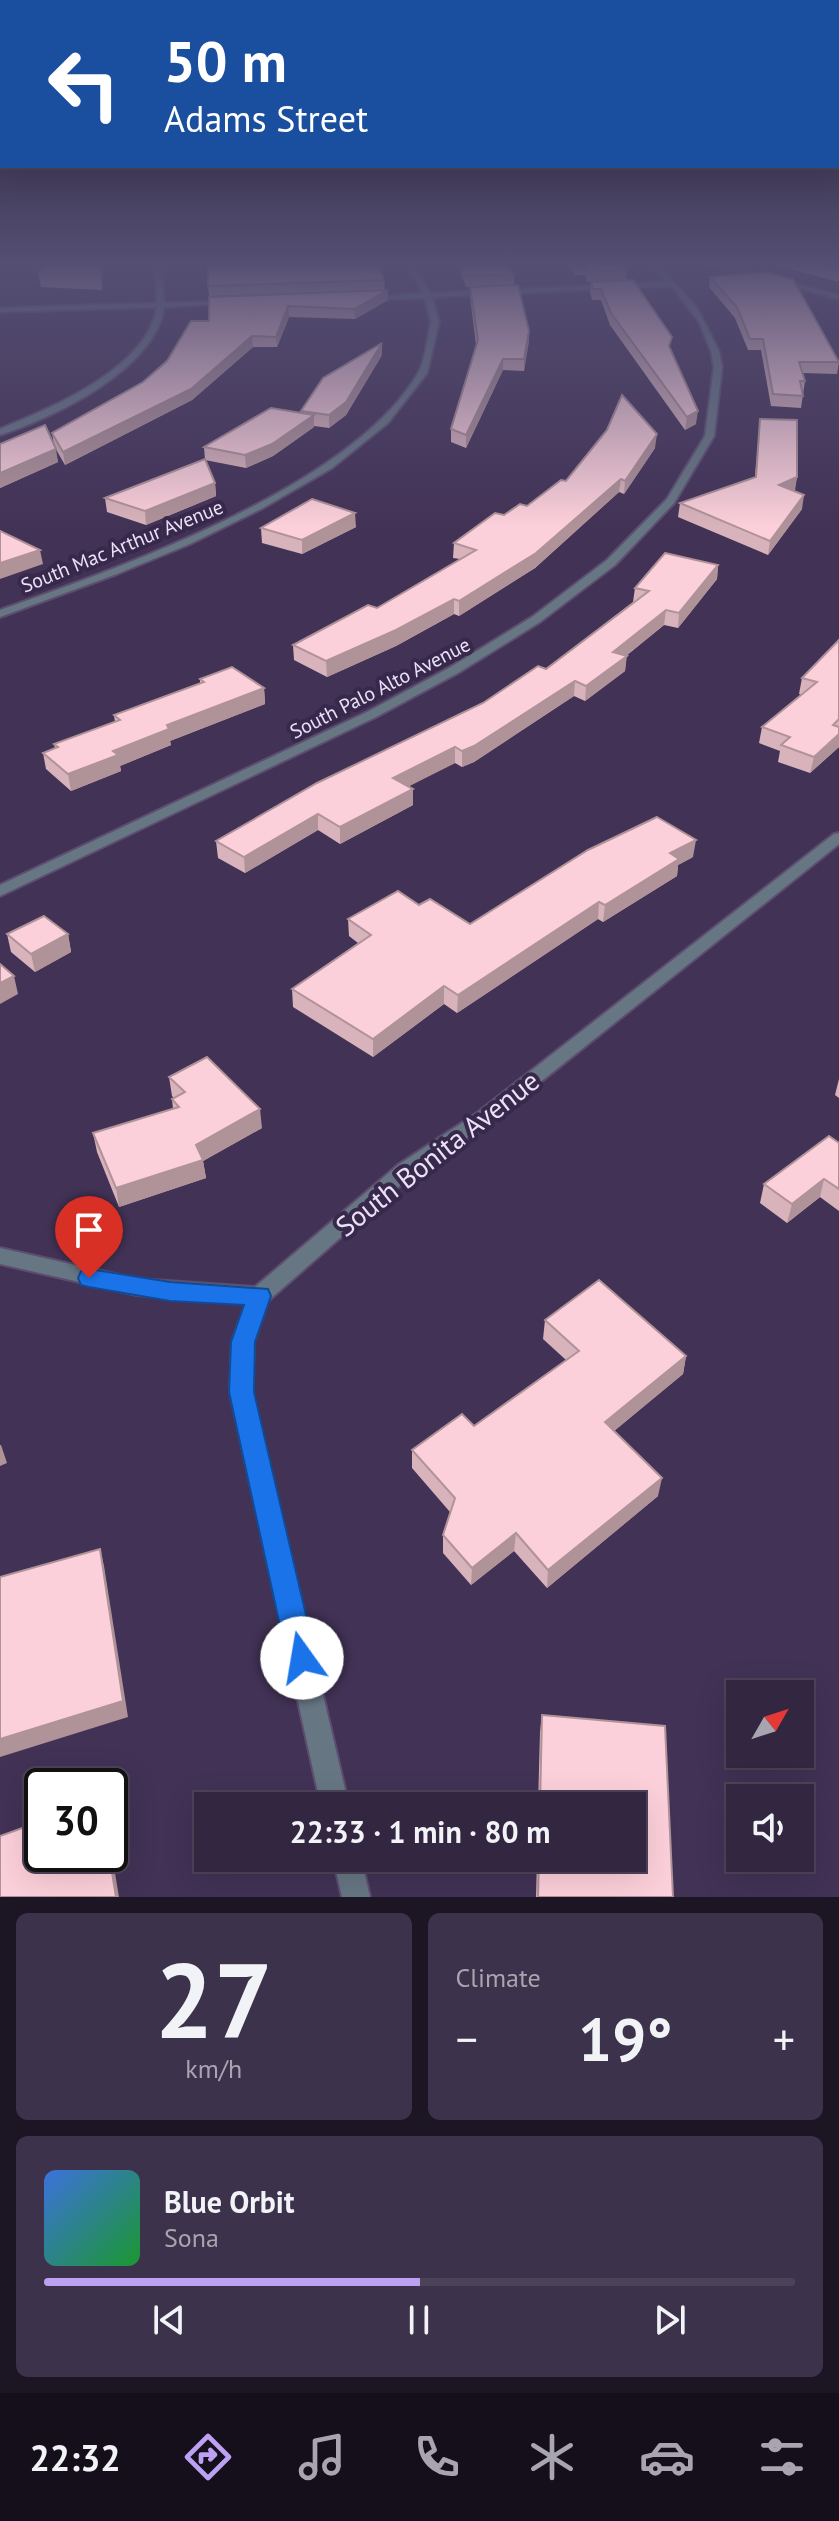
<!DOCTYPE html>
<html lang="en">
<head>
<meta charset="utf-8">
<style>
  body { margin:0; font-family:"PT Sans",sans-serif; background:#3d324b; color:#f1f3f6; height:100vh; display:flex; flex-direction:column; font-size:30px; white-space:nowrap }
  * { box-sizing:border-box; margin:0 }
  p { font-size:26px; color:#a8a5b1 }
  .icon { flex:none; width:44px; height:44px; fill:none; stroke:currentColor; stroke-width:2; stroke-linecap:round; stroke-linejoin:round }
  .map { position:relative; height:1897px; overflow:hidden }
  .drawer { display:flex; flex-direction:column; gap:16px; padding:16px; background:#1c1523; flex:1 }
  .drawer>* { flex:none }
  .guide { position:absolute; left:0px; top:0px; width:840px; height:168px; box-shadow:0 8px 32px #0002,0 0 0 2px #4d4359; background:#1a4fa0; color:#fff; overflow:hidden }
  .needle { width:52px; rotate:51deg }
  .buttons { position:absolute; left:726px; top:1680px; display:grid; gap:16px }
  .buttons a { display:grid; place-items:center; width:88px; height:88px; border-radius:0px; background:#322640; box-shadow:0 8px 32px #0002,0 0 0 2px #4d4359; font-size:40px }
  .speed { position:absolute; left:24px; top:1768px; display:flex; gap:16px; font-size:40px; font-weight:700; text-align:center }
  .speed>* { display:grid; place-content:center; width:104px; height:104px; border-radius:50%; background:#322640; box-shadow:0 8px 32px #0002,0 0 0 2px #4d4359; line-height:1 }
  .speed .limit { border:4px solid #111; border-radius:12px; background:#fff; color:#111 }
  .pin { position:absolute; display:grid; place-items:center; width:68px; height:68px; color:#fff; margin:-82px -34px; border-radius:50% 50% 50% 0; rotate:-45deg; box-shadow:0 0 8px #0007 }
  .pin .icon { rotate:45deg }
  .me { position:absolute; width:88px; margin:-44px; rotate:347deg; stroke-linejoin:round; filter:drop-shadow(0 0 6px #0008) }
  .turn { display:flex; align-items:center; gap:28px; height:168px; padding:0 32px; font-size:36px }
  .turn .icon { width:104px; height:104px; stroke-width:2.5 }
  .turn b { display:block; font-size:56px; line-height:68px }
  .big { font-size:60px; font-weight:600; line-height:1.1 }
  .drawer .card { flex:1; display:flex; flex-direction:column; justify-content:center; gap:12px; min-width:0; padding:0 28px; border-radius:12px; background:#3d324b }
  .drawer .dial { align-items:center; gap:0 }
  .dial b { font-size:104px; line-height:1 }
  .song { display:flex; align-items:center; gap:24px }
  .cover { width:96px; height:96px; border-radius:12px; background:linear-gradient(135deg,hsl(220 70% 55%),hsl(130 70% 35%)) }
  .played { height:8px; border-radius:4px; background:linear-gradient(90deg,#bca0f2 50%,#4d4359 50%) }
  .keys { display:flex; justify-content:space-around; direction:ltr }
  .heat { display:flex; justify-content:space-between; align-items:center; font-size:44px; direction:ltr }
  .drawer .tiles { flex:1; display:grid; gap:16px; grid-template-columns:1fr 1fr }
  .card:last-child { grid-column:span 2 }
  .trip { position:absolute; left:194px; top:1792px; width:452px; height:80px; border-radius:0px; background:#322640; box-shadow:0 8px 32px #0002,0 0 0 2px #4d4359; font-weight:600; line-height:80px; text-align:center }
  .dock { display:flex; height:128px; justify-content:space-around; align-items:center; background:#140f1a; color:#a8a5b1 }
  .dock .icon { width:56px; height:56px }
  .dock .current { color:#bca0f2 }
  .dock b { font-size:36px; color:#f1f3f6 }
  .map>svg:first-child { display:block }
</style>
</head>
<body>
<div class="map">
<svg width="839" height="1897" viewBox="0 0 839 1897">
  <rect width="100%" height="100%" fill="#423256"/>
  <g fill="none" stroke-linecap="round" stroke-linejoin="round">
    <!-- street casing -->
    <g stroke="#5d4e70" stroke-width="4">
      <g id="street">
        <path d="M 155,262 L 161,262 L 164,303 L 229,301 L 233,303 L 164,307 C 156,369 53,418 0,435 L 0,429 C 51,408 147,369 157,307 L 0,312 L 0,308 L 157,303 Z"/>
        <path d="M 405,262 L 411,262 L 430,293 L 668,282 L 649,262 L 656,262 L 697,308 L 719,351 L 722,367 L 714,436 L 674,503 L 615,565 L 540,622 L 458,673 L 376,717 L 0,896 L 0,885 L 367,712 L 449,668 L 532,617 L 607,560 L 667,499 L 705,436 L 714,367 L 711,351 L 699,322 L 672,286 L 432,297 L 439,322 L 427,373 L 388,423 L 332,468 L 263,508 L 190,544 L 117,574 L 0,617 L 0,610 C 121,567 349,488 417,375 C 426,361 427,338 431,322 L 425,298 L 368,300 L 364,298 L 423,293 Z"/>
        <path d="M 702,262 L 712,262 L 839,295 L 839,299 Z"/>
        <path d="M 839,833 L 839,844 L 489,1123 L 412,1175 L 268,1301 L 254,1342 L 252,1392 L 349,1806 L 321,1806 L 230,1392 L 232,1342 L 246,1303 L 137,1295 L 0,1264 L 0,1248 L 137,1279 L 255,1287 L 398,1165 L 477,1113 L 834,834 Z"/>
        <path d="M 333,1858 L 361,1858 L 370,1897 L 342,1897 Z"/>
      </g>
    </g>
    <!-- street -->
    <use href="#street" fill="#667683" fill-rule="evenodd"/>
  </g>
  <!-- wall -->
  <g fill="#d9b3bb">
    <path d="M 51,262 L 102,262 L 102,290 L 41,287 L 38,272 Z"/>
    <path d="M 211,262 L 376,262 L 384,280 L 385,290 L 209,296 L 208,286 Z"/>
    <path d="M 457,262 L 504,262 L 514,274 L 514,285 L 466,287 Z"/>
    <path d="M 566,262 L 621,262 L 627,270 L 626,280 L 671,349 L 696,424 L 685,430 L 610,325 L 601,300 L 592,300 L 590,292 L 591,282 L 587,282 L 586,275 L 575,275 Z"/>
    <path d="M 763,262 L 839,262 L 839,282 Z"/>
    <path d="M 710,277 L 839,362 L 837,374 L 802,373 L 805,381 L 801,408 L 771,406 L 761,350 L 748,350 L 735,318 L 709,287 Z"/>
    <path d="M 470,287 L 529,331 L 524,371 L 503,370 L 466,448 L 451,442 L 451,429 L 476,345 L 470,297 Z"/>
    <path d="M 209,297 L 388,300 L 355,319 L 289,317 L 277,347 L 253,347 L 192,400 L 65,465 L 54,446 L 58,462 L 0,488 L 0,444 L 54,445 L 52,433 L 143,382 L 209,321 Z"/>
    <path d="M 382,355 L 346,415 L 329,428 L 314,426 L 314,427 L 273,456 L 246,468 L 205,460 L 215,483 L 216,496 L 146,525 L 107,512 L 105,498 L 205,460 L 204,447 L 301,413 L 301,411 Z"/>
    <path d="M 760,419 L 797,477 L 794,491 L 802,509 L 768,555 L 678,517 L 680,503 L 755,477 Z"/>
    <path d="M 655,448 L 624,494 L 619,492 L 535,568 L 459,616 L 454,614 L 396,646 L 327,677 L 294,660 L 293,645 L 377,608 L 460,559 L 453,558 L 454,543 L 504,515 L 527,506 L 566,481 Z"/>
    <path d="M 356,527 L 302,554 L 262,543 L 261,528 Z"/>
    <path d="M 718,565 L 717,579 L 678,628 L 664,625 L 626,656 L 625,671 L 585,701 L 574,696 L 474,762 L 462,767 L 455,763 L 408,786 L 413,789 L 413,805 L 340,844 L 318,830 L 245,873 L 218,858 L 216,841 L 483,703 L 546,669 L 633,602 L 635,588 Z"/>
    <path d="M 839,640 L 839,747 L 810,773 L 778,762 L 780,751 L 759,743 L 762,727 L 802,695 L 799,694 L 802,678 Z"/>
    <path d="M 200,679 L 264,688 L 265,704 L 170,741 L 171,745 L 120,766 L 121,771 L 71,791 L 46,769 L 43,753 L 55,748 L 54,744 L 115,722 L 114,715 L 200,683 Z"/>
    <path d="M 693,857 L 678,865 L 677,876 L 603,922 L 598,919 L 457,1013 L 444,1004 L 373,1057 L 293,1007 L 292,989 L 358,943 L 349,936 L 348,919 L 419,905 L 470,924 Z"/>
    <path d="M 7,934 L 68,934 L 71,952 L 35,972 L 11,952 Z"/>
    <path d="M 169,1077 L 262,1128 L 203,1161 L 206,1178 L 119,1207 L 97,1152 L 93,1133 L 173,1109 L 172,1099 L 174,1098 L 172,1096 Z"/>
    <path d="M 839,1079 L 839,1098 L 835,1095 Z"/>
    <path d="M 839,1143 L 839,1211 L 820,1197 L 787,1223 L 760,1203 L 764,1184 Z"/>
    <path d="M 545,1320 L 686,1356 L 683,1374 L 614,1431 L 658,1496 L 547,1588 L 514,1551 L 471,1585 L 443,1553 L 443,1535 L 450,1512 L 412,1468 L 412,1450 L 474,1426 L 566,1360 L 543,1339 Z"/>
    <path d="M 542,1715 L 665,1726 L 673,1897 L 536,1897 L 537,1858 L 632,1858 L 632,1806 L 538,1806 L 540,1732 Z"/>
  </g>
  <!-- shaded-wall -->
  <g fill="#b09299">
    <path d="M 100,262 L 102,262 L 102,290 L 100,274 Z"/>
    <path d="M 388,290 L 388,300 L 355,319 L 354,309 Z"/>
    <path d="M 288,306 L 289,317 L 277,347 L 276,337 Z"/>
    <path d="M 529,331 L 529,342 L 524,371 L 524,359 Z"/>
    <path d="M 252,336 L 253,347 L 192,400 L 65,465 L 63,452 Z"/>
    <path d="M 382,343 L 382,355 L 346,415 L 329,428 L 329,415 Z"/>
    <path d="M 503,359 L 503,370 L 466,448 L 466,435 Z"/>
    <path d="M 698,411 L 696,424 L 685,430 L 687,417 Z"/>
    <path d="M 314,415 L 314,427 L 273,456 L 246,468 L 245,455 Z"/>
    <path d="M 657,434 L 655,448 L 624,494 L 625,481 Z"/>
    <path d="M 56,449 L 58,462 L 0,488 L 0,473 Z"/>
    <path d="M 797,477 L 795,491 L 777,499 L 779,485 Z"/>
    <path d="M 621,479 L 619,492 L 535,568 L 459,616 L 459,601 Z"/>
    <path d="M 215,483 L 216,496 L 146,525 L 145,511 Z"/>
    <path d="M 804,495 L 802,509 L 768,555 L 770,541 Z"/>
    <path d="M 355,513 L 356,527 L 302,554 L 302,540 Z"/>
    <path d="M 40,550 L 43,564 L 0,579 L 0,563 Z"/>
    <path d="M 718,565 L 717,579 L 678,628 L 679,613 Z"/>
    <path d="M 454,599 L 454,614 L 396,646 L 327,677 L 326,661 Z"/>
    <path d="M 666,610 L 664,625 L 612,667 L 613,652 Z"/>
    <path d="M 627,656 L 625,671 L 585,701 L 586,686 Z"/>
    <path d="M 575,681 L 574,696 L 474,762 L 462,767 L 462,751 Z"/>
    <path d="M 264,688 L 265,704 L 170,741 L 171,745 L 120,766 L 121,771 L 71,791 L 68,774 L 167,725 Z"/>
    <path d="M 839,734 L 839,747 L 810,773 L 814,757 Z"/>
    <path d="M 455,747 L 455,763 L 394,794 L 393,778 Z"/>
    <path d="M 413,789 L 413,805 L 340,844 L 340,827 Z"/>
    <path d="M 318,814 L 318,830 L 245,873 L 244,857 Z"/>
    <path d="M 696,840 L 693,857 L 678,865 L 677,876 L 603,922 L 605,905 L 670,853 Z"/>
    <path d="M 599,902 L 598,919 L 457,1013 L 458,995 Z"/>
    <path d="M 68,934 L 71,952 L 35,972 L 31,954 Z"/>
    <path d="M 14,976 L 18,994 L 0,1004 L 0,983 Z"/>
    <path d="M 444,986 L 444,1004 L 373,1057 L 373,1039 Z"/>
    <path d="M 260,1109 L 262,1128 L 203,1161 L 206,1178 L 119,1207 L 116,1188 Z"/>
    <path d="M 824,1179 L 820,1197 L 787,1223 L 792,1204 Z"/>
    <path d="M 686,1356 L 683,1374 L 602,1441 L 605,1422 Z"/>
    <path d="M 0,1445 L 1,1445 L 7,1463 L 0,1466 Z"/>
    <path d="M 662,1478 L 658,1496 L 547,1588 L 548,1570 Z"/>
    <path d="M 516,1533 L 514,1551 L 471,1585 L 472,1568 Z"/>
    <path d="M 100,1549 L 104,1566 L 128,1717 L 0,1757 L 0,1739 Z"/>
    <path d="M 110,1843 L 119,1897 L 116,1897 L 109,1854 L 110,1854 Z"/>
  </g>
  <!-- building -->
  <g fill="#fcd0da" stroke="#b09299" stroke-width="2">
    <path d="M 51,262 L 100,262 L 100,274 L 38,272 Z"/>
    <path d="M 208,262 L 376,262 L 384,280 L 208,286 Z"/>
    <path d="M 461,262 L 504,262 L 514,274 L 466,276 Z"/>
    <path d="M 573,262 L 621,262 L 627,270 L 588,272 L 586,265 L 576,265 Z"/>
    <path d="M 815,262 L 839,262 L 839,268 Z"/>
    <path d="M 767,272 L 793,279 L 839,362 L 799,362 L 805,381 L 800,381 L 803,396 L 773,394 L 763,339 L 750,339 L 737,307 L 710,277 Z"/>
    <path d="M 633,280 L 672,337 L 669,346 L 698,411 L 687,417 L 611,313 L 601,289 L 593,289 L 591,282 Z"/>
    <path d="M 518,285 L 529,331 L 524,359 L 503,359 L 466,435 L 451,429 L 478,340 L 470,287 Z"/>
    <path d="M 388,290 L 354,309 L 288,306 L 276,337 L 252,336 L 191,389 L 63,452 L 52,433 L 143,382 L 167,361 L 191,321 L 209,321 L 209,297 Z"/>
    <path d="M 382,343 L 346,402 L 329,415 L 301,411 L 323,378 Z"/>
    <path d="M 622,395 L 657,434 L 625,481 L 621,479 L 536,553 L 459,601 L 454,599 L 396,630 L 326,661 L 293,645 L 368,605 L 377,608 L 476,550 L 454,543 L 495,513 L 504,515 L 520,504 L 527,506 L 561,480 L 566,481 L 607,430 Z"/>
    <path d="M 271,408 L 314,415 L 272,444 L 245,455 L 204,447 Z"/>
    <path d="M 760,419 L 797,420 L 797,477 L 779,485 L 804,495 L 770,541 L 680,503 L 756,477 Z"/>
    <path d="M 45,425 L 56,449 L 0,473 L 0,444 Z"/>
    <path d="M 205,459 L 215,483 L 145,511 L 105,498 Z"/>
    <path d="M 312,499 L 355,513 L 302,540 L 261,528 Z"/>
    <path d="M 0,531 L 40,550 L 0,563 Z"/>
    <path d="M 665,553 L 718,565 L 679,613 L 666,610 L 613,652 L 627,656 L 586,686 L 575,681 L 474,746 L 462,751 L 455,747 L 393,778 L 413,789 L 340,827 L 318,814 L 244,857 L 216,841 L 317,783 L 483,703 L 538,666 L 546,669 L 649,591 L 635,588 Z"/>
    <path d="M 839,640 L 839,719 L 833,725 L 839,727 L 839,734 L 814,757 L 781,745 L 790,737 L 762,727 L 817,682 L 802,678 Z"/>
    <path d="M 232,667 L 264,688 L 167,725 L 169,729 L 113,751 L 118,755 L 68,774 L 43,753 L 58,747 L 54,744 L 120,720 L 114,715 L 204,682 L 200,679 Z"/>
    <path d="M 657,817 L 696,840 L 670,853 L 679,859 L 605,905 L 599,902 L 458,995 L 444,986 L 373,1039 L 292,989 L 371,935 L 348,919 L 398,891 L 419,905 L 430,899 L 470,924 L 588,850 Z"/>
    <path d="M 44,916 L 68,934 L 31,954 L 7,934 Z"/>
    <path d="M 0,964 L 14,976 L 0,983 Z"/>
    <path d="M 207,1057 L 260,1109 L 196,1145 L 203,1160 L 116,1188 L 93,1133 L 179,1107 L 172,1099 L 185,1092 L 169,1077 Z"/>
    <path d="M 829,1136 L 839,1143 L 839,1189 L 824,1179 L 792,1204 L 764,1184 Z"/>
    <path d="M 599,1280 L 686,1356 L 605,1422 L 662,1478 L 548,1570 L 516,1533 L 472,1568 L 443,1535 L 455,1498 L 412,1450 L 462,1414 L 474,1426 L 579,1351 L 545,1320 Z"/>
    <path d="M 100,1549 L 123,1701 L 0,1739 L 0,1577 Z"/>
    <path d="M 542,1715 L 665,1726 L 673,1897 L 538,1897 L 539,1858 L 632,1858 L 632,1806 L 540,1806 Z"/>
    <path d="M 42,1821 L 42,1854 L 109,1854 L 116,1897 L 0,1897 L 0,1836 Z"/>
  </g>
  <!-- sky -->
  <linearGradient id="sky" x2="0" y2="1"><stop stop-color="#241c2f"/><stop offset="0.5" stop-color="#544f73"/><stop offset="1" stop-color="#544f73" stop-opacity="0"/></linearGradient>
  <rect width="839" height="527" fill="url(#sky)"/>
  <!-- route -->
  <path fill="#1a73e8" stroke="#114b97" stroke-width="2" d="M 89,1269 L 170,1282 L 268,1289 L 271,1296 L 255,1342 L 254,1392 L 316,1658 L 312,1668 L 302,1673 L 291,1668 L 287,1658 L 229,1392 L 231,1342 L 244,1305 L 170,1301 L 89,1287 L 81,1285 L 78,1278 L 81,1271 Z"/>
  <g text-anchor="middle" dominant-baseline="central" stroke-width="8" stroke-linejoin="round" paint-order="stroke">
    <!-- far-street labels -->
    <g font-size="20" fill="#eae1f7" stroke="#38284b">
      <text transform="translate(122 546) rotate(-22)">South Mac Arthur Avenue</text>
      <text transform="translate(380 688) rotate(-27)">South Palo Alto Avenue</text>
    </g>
    <!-- near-street labels -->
    <g font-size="28" fill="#eae1f7" stroke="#38284b">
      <text transform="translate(437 1153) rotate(-38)">South Bonita Avenue</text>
    </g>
  </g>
</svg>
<div class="buttons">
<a><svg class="needle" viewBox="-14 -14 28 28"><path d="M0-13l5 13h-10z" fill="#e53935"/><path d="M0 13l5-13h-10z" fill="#a8a5b1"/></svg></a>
<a><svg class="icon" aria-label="sound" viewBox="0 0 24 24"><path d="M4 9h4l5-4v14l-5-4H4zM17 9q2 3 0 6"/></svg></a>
</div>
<div class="speed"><div class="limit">30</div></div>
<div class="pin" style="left:89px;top:1278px;background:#d93025"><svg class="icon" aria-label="arrive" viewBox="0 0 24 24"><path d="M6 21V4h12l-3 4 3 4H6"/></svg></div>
<svg class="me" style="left:302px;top:1658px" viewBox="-20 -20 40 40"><circle r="19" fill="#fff"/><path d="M0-13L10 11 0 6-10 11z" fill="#1a73e8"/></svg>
<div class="trip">22:33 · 1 min · 80 m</div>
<div class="guide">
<div class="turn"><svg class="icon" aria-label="left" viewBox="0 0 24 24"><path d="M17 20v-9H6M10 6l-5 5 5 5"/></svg><div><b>50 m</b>Adams Street</div></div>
</div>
</div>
<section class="drawer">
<div class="tiles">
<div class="card dial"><b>27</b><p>km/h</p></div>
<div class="card"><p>Climate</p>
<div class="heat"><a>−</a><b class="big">19°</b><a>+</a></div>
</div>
<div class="card">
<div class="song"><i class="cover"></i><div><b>Blue Orbit</b><p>Sona</p></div></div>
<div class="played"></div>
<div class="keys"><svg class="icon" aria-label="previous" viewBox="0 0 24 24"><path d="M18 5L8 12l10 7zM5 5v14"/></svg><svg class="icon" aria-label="pause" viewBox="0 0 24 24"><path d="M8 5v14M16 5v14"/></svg><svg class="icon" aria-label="next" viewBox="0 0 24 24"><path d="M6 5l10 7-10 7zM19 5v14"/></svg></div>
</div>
</div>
</section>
<nav class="dock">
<b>22:32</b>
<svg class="icon current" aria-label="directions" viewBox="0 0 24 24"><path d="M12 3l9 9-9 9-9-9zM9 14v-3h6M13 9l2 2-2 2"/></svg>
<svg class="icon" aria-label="music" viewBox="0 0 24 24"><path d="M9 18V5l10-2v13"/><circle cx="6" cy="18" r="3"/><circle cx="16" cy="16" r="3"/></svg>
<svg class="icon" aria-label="phone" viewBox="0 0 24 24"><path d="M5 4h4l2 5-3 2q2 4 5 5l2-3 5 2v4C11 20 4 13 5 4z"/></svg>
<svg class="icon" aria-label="climate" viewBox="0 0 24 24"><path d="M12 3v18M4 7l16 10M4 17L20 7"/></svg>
<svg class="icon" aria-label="car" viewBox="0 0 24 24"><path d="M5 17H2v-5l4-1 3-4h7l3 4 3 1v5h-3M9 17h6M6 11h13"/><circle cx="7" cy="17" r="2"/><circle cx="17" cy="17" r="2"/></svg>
<svg class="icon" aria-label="filters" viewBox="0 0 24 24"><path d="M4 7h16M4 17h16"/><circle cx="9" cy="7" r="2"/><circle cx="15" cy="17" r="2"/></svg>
</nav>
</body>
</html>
